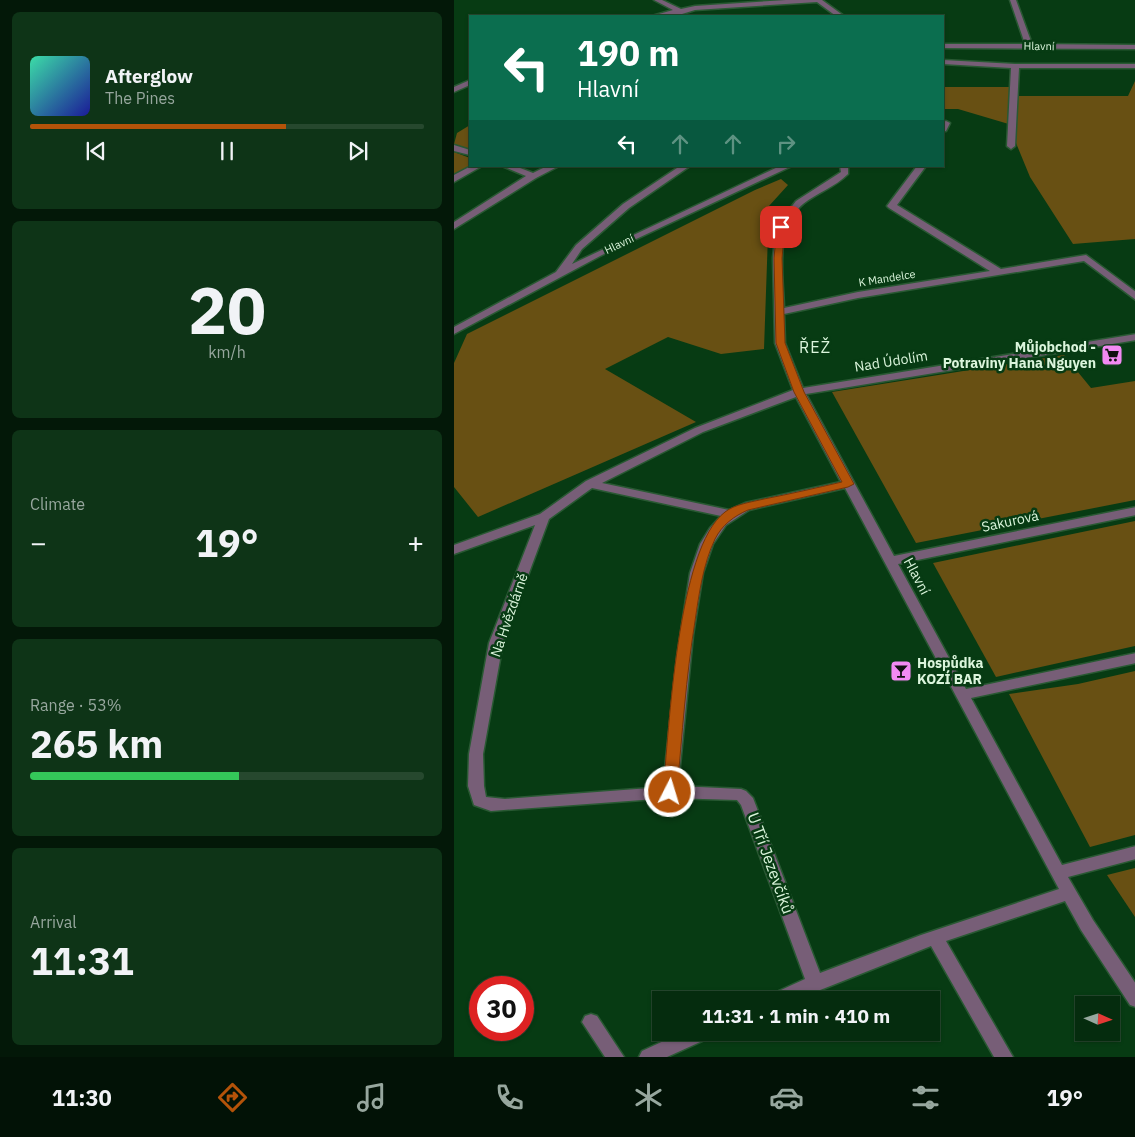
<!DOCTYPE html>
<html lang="en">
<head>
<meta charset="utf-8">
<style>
  body { margin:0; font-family:"IBM Plex Sans",sans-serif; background:#0e3417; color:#f1f3f6; height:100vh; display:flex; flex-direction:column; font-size:19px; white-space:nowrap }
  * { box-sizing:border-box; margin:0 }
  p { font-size:16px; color:#97a79e }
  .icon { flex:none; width:28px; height:28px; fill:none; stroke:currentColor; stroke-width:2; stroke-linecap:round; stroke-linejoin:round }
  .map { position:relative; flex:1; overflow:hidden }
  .details { display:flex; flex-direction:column; gap:12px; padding:12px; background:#031808; width:454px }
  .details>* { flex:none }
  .banner { position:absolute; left:15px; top:15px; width:475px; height:152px; border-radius:0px; box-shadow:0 1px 4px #0004,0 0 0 1px #26482e; background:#0b6e4f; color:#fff; overflow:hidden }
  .needle { width:32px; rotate:93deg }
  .buttons { position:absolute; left:621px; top:996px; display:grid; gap:10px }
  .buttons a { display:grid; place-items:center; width:45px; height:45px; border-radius:0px; background:#052c0e; box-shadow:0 1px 4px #0004,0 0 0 1px #26482e; font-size:25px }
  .speed { position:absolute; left:15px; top:976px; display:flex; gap:10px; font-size:25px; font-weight:700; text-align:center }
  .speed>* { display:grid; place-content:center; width:65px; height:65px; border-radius:50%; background:#052c0e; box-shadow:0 1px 4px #0004,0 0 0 1px #26482e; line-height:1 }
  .speed .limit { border:8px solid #d22; background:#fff; color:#111 }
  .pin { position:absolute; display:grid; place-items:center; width:42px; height:42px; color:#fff; margin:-21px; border-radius:10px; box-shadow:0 2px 8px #0006 }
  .me { position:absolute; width:55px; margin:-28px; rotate:5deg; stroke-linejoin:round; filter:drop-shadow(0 0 4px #0008) }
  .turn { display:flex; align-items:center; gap:18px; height:105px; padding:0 25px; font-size:22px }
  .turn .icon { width:65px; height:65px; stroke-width:2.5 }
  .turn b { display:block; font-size:35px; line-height:42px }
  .lanes { display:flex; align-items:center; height:48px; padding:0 25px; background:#0003; justify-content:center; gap:25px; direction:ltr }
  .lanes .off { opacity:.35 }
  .big { font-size:38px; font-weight:800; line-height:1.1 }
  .details .card { flex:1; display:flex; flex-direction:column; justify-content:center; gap:8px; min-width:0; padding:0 18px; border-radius:8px; background:#0e3417 }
  .details .dial { align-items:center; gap:0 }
  .dial b { font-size:65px; line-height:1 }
  .song { display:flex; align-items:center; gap:15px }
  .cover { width:60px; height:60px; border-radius:8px; background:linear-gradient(135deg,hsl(160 70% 55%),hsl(240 70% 35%)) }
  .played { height:5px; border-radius:2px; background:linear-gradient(90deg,#b45309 65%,#26482e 65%) }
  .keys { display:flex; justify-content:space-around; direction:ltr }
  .heat { display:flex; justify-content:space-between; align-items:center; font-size:28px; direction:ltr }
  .charge { height:8px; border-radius:4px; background:linear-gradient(90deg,#34c759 53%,#26482e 0) }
  .trip { position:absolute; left:198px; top:991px; width:288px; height:50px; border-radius:0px; background:#052c0e; box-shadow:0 1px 4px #0004,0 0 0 1px #26482e; font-weight:800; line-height:50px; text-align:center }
  .menu { display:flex; height:80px; justify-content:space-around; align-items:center; background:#021206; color:#97a79e }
  .menu .icon { width:35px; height:35px }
  .menu .current { color:#b45309 }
  .menu b { font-size:22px; color:#f1f3f6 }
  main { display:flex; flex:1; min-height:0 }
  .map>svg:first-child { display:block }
</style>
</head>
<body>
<main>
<section class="details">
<div class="card">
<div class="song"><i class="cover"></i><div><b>Afterglow</b><p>The Pines</p></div></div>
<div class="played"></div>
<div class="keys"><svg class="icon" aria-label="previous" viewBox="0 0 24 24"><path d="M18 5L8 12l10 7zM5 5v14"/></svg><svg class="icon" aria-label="pause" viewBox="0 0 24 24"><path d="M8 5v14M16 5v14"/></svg><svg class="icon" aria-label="next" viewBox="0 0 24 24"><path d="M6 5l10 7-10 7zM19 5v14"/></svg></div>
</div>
<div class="card dial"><b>20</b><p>km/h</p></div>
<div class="card"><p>Climate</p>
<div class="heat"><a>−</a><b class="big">19°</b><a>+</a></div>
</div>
<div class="card"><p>Range · 53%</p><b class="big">265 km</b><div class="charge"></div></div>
<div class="card"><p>Arrival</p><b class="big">11:31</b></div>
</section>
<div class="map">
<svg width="682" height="1057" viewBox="0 0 682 1057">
  <rect width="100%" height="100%" fill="#073b13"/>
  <!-- green -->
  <g fill="#685013">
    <path d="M 681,81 L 681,239 L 619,244 L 576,177 L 560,138 L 564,96 L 674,96 Z"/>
    <path d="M 489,87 L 558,87 L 558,125 L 504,109 L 489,109 Z"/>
    <path d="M 16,125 L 16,149 L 0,144 L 3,133 Z"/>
    <path d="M 0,152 L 16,158 L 16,166 L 0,175 Z"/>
    <path d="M 327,179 L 334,185 L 315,206 L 310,349 L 267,354 L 214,337 L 151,369 L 242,422 L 24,517 L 0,487 L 0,363 L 13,334 L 301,190 Z"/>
    <path d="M 610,355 L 637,388 L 681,381 L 681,500 L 462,543 L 378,392 Z"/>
    <path d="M 681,521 L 681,646 L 542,677 L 479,563 Z"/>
    <path d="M 681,671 L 681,835 L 636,847 L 555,694 L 624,684 Z"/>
    <path d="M 681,868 L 682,868 L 681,917 L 653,875 Z"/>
  </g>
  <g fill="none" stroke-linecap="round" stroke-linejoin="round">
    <!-- minor casing -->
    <g stroke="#295933" stroke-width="3">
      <g id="minor">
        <path d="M 200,0 L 208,0 L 227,9 L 241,6 L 332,0 L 368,0 L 390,16 L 382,16 L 363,2 L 241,10 L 228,14 L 198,16 L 219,10 Z"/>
        <path d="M 556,0 L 562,0 L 578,44 L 682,45 L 682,49 L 489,48 L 489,44 L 571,44 Z"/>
        <path d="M 489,60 L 561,64 L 682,64 L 682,68 L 565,68 L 561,146 L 557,149 L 553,146 L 557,68 L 489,64 Z"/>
        <path d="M 16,80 L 16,85 L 0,92 L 0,87 Z"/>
        <path d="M 492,121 L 496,123 L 492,131 L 489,131 L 489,122 Z"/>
        <path d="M 0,145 L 16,150 L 16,155 L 0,151 Z"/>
        <path d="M 17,166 L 28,166 L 0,182 L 0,175 Z"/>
        <path d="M 48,166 L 61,166 L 79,173 L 93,166 L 105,166 L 82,178 L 0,229 L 0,222 L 72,176 Z"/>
        <path d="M 226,166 L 236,166 L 175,208 L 128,249 L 118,264 L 326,166 L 338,166 L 148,255 L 0,334 L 0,327 L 102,272 L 122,245 L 169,204 Z"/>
        <path d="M 386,166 L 394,166 L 394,174 C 381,187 363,193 349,204 C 320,229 329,274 330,308 L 404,292 L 536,271 L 435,208 L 433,206 L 463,166 L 472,166 L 443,205 L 547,269 L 632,255 L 682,292 L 682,300 L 630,261 L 404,298 L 330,314 L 331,343 L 349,388 L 682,334 L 682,340 L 352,394 L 440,556 L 682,507 L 682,515 L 444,564 L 512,689 L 682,653 L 682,663 L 517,698 L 608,865 L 682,846 L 682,859 L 614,877 L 639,920 L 682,984 L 682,1007 L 676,1005 L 627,930 L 611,901 L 492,941 L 559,1057 L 540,1057 L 477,946 L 341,1000 L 313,1000 L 316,995 L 351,979 L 287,805 L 283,800 L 216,798 L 37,811 L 20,805 L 14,786 L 15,754 L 35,643 L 81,525 L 0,554 L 0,545 L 86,514 L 132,481 L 241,428 L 339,390 L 321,343 L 319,258 L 322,227 L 342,201 L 384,174 L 387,172 ZM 342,397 L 387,482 L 291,503 L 275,510 L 148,483 L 249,432 ZM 138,488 L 267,516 L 256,528 L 246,544 L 236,573 L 223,657 L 209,787 L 51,799 L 32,797 L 30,786 L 29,754 L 49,643 L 95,519 ZM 391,488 L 605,889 L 467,935 L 366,973 L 299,798 L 292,791 L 287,789 L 224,786 L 239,635 L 249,573 L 259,544 L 272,525 L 295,510 Z"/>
        <path d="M 137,1014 L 143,1016 L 170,1057 L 151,1057 L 128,1022 L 131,1016 Z"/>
        <path d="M 229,1032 L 258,1032 L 255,1038 L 213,1057 L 185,1057 L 188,1051 Z"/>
      </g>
    </g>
    <!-- minor -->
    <use href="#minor" fill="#775e77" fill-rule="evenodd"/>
  </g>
  <!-- route -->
  <path fill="#b45309" stroke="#753606" d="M 327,224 L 331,227 L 328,258 L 331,343 L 350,392 L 400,484 L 394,487 L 294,510 C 280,516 268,525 261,539 C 249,564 245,594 241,621 C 232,677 228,735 223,792 L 221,796 L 216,797 L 211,796 L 209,792 C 215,731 223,548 271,512 C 281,504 298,502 310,499 C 336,494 362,488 388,482 L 340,392 L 322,343 L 320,258 L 323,227 Z"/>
  <!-- icons -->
  <defs>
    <g id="supermarket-square" transform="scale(1.125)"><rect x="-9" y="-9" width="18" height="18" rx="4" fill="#f28af3" stroke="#073b13"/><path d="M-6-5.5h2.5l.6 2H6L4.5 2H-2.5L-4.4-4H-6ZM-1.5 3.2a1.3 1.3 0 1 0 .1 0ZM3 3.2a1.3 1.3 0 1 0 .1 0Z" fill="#111"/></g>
    <g id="bar-square" transform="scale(1.125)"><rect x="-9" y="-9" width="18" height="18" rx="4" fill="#f28af3" stroke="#073b13"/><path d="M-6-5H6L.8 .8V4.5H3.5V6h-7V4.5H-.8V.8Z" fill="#111"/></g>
  </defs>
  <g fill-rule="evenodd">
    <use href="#supermarket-square" x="658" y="355"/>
    <use href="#bar-square" x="447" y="671"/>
  </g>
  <g text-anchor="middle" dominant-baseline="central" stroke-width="5" stroke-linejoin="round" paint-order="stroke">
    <!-- far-street labels -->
    <g font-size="11" fill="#dbf5dc" stroke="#073b13">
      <text transform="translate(585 46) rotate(1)">Hlavní</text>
      <text transform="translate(165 244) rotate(-25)">Hlavní</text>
      <text transform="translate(433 278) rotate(-9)">K Mandelce</text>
    </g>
    <!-- poi labels -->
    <g font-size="14" font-weight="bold" fill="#dbf5dc" stroke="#073b13" text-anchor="end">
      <text x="642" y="347">Můjobchod -<tspan x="642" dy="16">Potraviny Hana Nguyen</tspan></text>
      <text x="463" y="663" text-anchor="start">Hospůdka<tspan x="463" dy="16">KOZÍ BAR</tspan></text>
    </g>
    <!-- street labels -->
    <g font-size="14" fill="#dbf5dc" stroke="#073b13">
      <text transform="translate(437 361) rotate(-9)">Nad Údolím</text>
      <text transform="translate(556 521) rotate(-12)">Sakurová</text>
      <text transform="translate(463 576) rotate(62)">Hlavní</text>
      <text transform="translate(55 615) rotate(-71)">Na Hvězdárně</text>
    </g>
    <!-- quarter labels -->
    <g font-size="16" letter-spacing="1" fill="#dbf5dc" stroke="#073b13">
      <text x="361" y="347">ŘEŽ</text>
    </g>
    <!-- near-street labels -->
    <g font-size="16" fill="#dbf5dc" stroke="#073b13">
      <text transform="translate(317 863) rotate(70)">U Tří Jezevčíků</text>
    </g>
  </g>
</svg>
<div class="buttons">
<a><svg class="needle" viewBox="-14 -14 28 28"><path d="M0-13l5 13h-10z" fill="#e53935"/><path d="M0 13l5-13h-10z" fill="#97a79e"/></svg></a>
</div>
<div class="speed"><div class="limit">30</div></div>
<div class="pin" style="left:327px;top:227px;background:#d93025"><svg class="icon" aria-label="arrive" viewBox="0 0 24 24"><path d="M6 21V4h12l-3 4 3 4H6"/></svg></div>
<svg class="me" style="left:216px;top:792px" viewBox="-20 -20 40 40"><circle r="17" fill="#b45309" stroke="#fff" stroke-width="3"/><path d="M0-11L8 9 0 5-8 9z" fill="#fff"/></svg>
<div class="trip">11:31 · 1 min · 410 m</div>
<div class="banner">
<div class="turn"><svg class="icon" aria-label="left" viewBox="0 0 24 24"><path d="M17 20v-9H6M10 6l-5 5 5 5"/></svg><div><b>190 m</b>Hlavní</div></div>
<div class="lanes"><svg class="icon" aria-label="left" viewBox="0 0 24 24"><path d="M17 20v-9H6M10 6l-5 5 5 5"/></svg><svg class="icon off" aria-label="ahead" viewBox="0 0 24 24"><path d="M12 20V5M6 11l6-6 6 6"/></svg><svg class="icon off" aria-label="ahead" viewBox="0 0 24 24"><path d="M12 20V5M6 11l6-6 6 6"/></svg><svg class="icon off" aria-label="right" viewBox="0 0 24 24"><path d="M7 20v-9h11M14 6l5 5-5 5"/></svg></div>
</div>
</div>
</main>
<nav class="menu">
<b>11:30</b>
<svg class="icon current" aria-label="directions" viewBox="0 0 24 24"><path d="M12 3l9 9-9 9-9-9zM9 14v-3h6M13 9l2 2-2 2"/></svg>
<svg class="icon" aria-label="music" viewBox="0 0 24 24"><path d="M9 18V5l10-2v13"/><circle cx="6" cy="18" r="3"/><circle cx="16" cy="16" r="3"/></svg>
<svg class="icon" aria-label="phone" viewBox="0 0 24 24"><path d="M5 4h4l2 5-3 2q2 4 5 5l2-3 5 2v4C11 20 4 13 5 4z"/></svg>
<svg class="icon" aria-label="climate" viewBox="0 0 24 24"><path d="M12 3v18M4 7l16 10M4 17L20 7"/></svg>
<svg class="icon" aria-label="car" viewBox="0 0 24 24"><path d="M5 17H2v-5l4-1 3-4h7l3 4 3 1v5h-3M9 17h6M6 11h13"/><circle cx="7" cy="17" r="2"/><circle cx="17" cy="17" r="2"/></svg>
<svg class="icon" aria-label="filters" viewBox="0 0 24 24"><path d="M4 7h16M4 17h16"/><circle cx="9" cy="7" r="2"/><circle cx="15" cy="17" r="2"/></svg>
<b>19°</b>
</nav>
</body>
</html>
